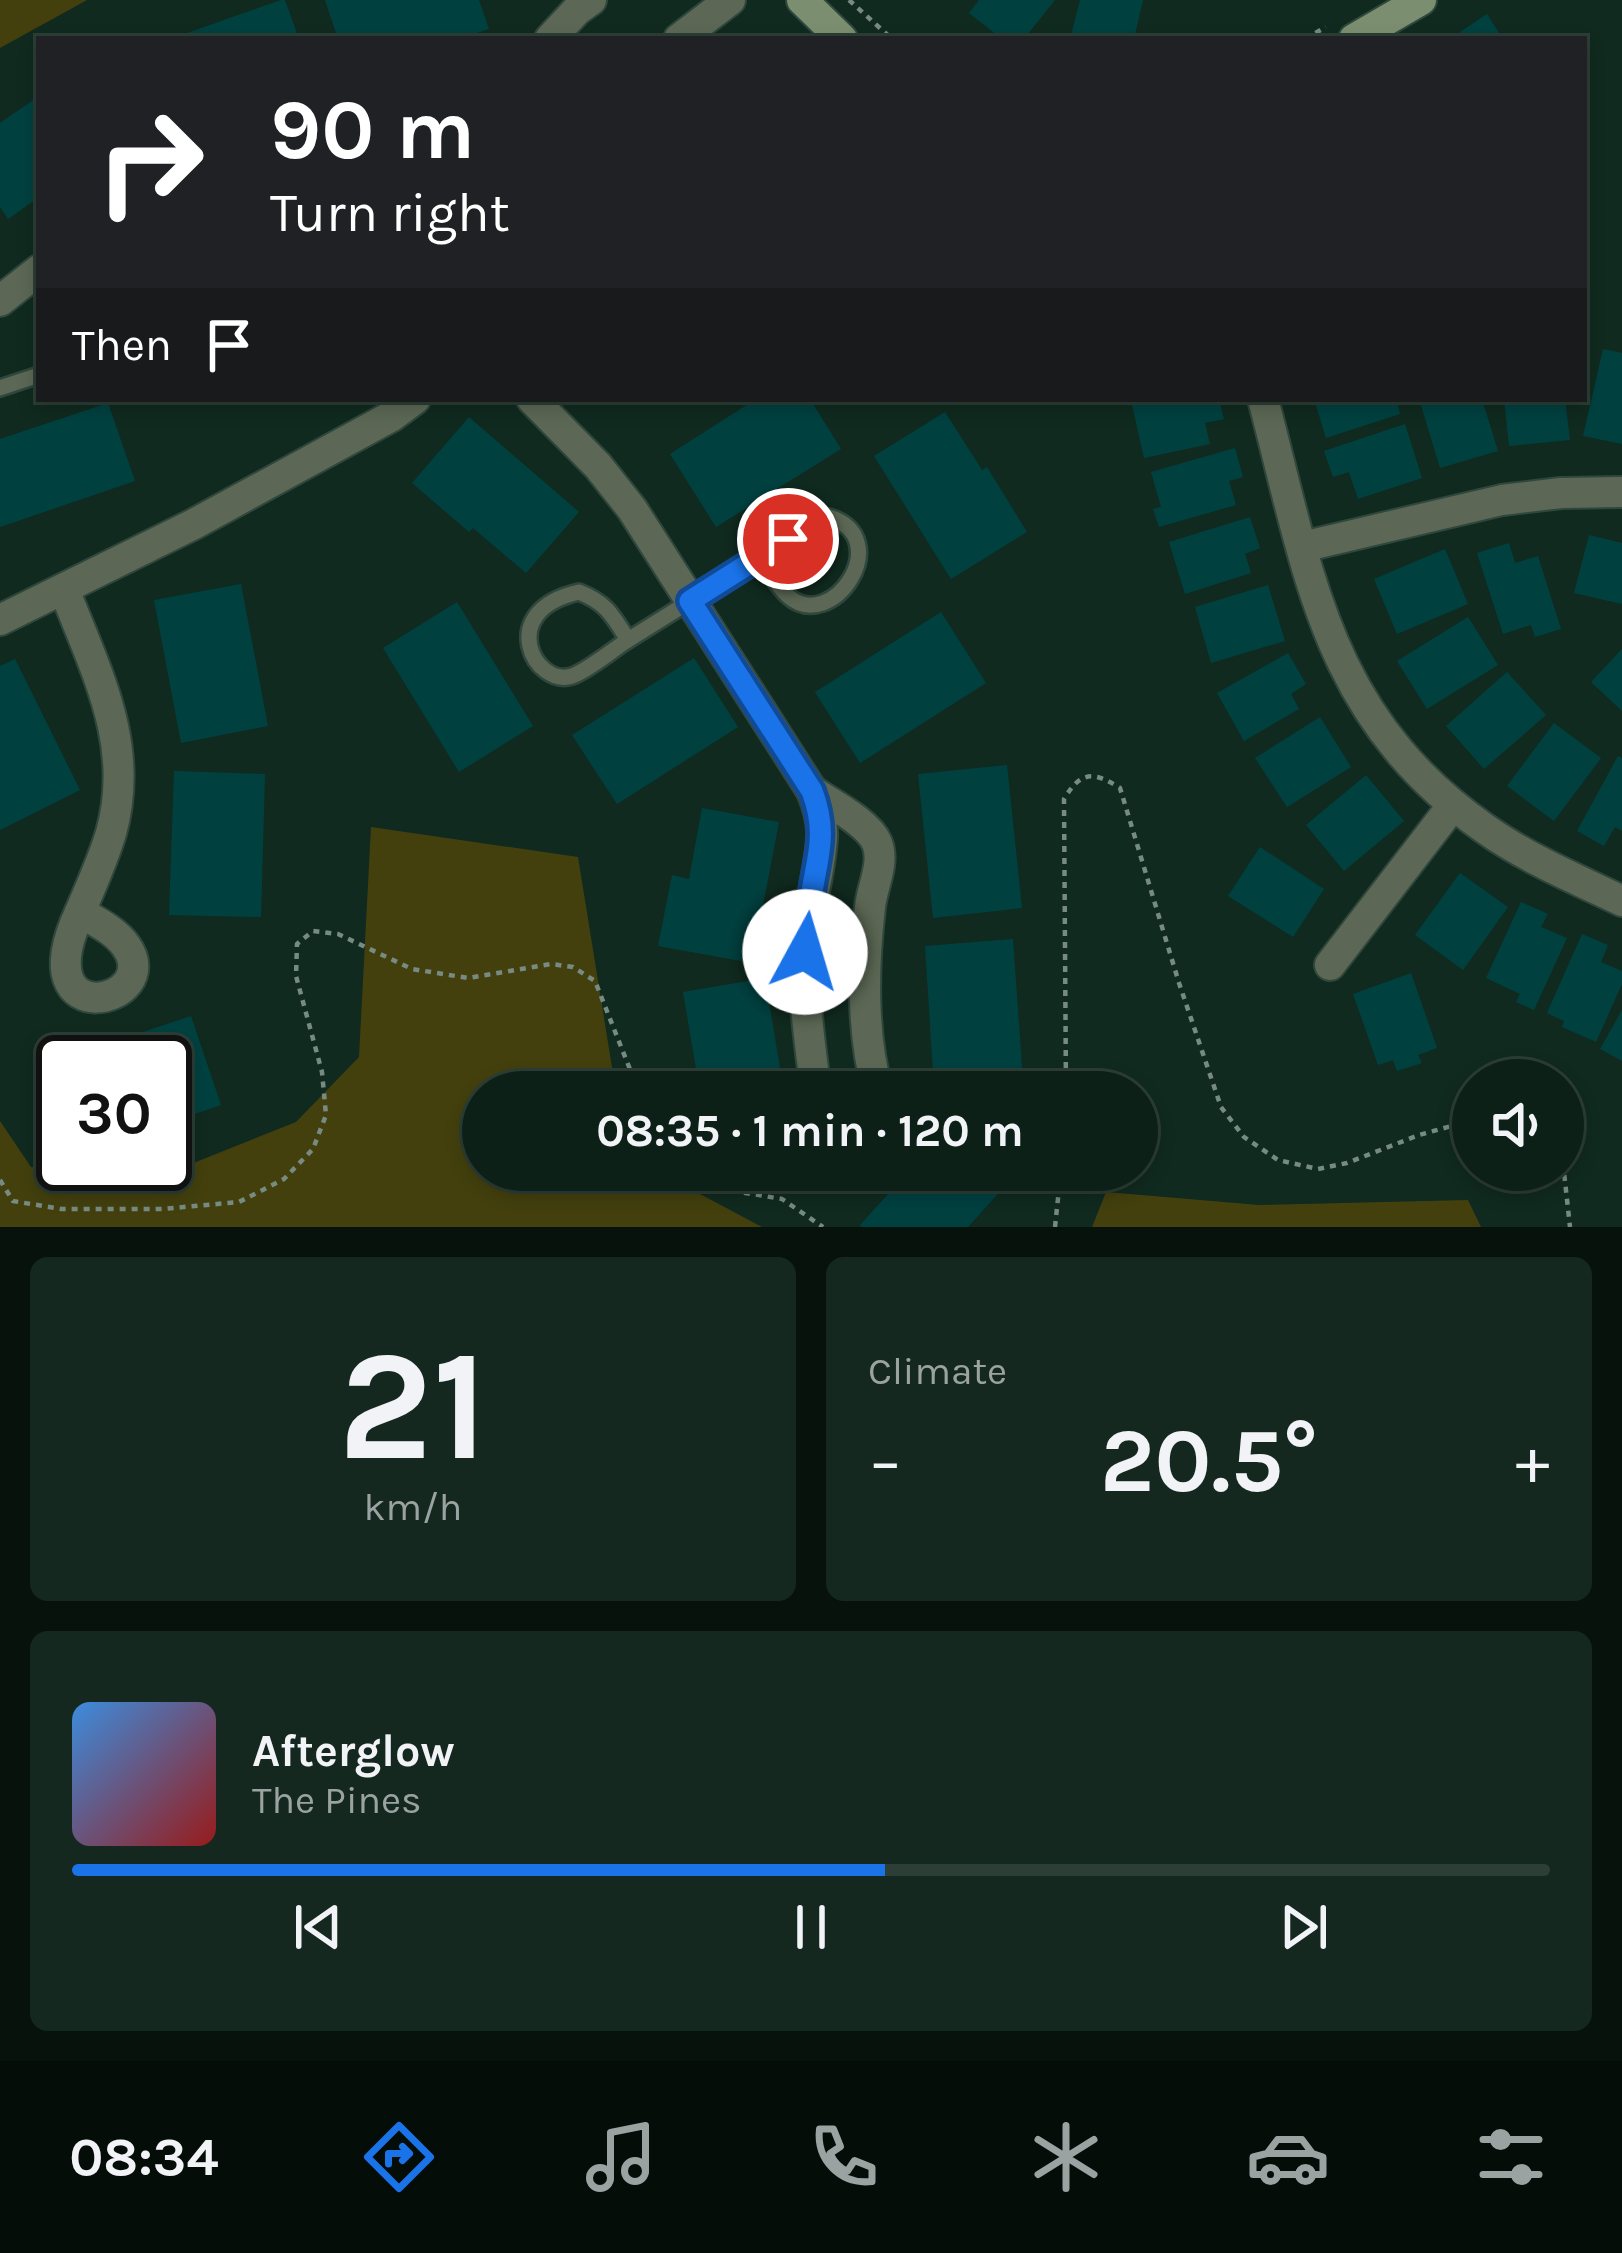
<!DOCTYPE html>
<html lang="en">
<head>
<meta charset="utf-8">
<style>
  body { margin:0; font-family:Karla,sans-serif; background:#152820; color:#f1f3f6; height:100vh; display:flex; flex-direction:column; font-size:45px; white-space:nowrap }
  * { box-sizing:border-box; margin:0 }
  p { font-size:39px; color:#9aa3a1 }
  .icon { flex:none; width:66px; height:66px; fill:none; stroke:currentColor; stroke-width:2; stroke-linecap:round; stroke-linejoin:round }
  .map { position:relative; height:1227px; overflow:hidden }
  .details { display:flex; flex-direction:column; gap:30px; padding:30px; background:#07120d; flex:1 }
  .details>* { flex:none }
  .top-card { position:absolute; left:36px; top:36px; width:1551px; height:366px; border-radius:0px; box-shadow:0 6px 18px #0003,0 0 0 3px #2c3e36; background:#202124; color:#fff; overflow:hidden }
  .controls { position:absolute; left:1452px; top:1059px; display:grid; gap:24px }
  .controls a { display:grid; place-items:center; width:132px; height:132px; border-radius:50%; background:#0c2017; box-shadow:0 6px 18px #0003,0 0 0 3px #2c3e36; font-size:60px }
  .speed { position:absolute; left:36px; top:1035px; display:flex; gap:24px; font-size:60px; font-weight:700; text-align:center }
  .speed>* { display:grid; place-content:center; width:156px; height:156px; border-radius:50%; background:#0c2017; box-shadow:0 6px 18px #0003,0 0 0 3px #2c3e36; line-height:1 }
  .speed .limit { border:6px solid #111; border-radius:18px; background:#fff; color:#111 }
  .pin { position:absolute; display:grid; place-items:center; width:102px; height:102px; color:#fff; margin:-51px; border:6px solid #fff; border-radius:50%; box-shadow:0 3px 12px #0007 }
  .me { position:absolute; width:132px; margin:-66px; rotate:6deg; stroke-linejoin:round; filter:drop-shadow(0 0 9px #0008) }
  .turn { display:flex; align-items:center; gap:42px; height:252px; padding:0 36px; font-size:54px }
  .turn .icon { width:156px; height:156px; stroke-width:2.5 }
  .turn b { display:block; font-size:84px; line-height:102px }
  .then { display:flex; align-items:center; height:114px; padding:0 36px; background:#0003; gap:24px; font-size:45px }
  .big { font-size:90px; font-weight:700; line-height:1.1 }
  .details .tile { flex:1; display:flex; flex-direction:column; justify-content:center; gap:18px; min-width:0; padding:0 42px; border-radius:18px; background:#152820 }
  .details .dial { align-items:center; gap:0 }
  .dial b { font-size:156px; line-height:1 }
  .song { display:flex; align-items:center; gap:36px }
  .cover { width:144px; height:144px; border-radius:18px; background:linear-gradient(135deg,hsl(210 70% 55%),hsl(0 70% 35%)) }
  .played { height:12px; border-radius:6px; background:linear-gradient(90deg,#1a73e8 55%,#2c3e36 55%) }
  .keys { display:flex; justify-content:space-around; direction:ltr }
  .heat { display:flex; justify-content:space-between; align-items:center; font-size:66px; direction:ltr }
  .details .tiles { flex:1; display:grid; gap:30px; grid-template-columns:1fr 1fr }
  .tile:last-child { grid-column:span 2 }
  .trip { position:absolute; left:462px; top:1071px; width:696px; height:120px; border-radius:60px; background:#0c2017; box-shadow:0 6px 18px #0003,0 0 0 3px #2c3e36; font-weight:700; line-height:120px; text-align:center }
  .dock { display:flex; height:192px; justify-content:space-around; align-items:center; background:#050d09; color:#9aa3a1 }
  .dock .icon { width:84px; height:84px }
  .dock .selected { color:#1a73e8 }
  .dock b { font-size:54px; color:#f1f3f6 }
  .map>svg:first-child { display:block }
</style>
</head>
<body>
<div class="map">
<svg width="1622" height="1227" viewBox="0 0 1622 1227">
  <rect width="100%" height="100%" fill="#102a1f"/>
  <!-- green -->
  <g fill="#43400e">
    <path d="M 0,0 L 87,0 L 0,48 Z"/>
    <path d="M 371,827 L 578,857 L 616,1092 L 483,1092 L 483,1170 L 655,1170 L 762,1227 L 0,1227 L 0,1121 L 31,1167 L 146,1182 L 296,1122 L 359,1057 Z"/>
    <path d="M 1106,1192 L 1259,1205 L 1468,1200 L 1481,1227 L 1092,1227 Z"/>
  </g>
  <!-- building -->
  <g fill="#004140">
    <path d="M 281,0 L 285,0 L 299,39 L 170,39 Z"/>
    <path d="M 325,0 L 479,0 L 489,29 L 458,39 L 338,39 Z"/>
    <path d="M 979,0 L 1055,0 L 1024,39 L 1002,39 L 969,13 Z"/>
    <path d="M 1080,0 L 1143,0 L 1134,39 L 1070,39 Z"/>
    <path d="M 1487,14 L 1503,39 L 1464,39 L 1460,32 Z"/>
    <path d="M 39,96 L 39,197 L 8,219 L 0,207 L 0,123 Z"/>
    <path d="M 1603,349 L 1622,353 L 1622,444 L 1583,436 Z"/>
    <path d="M 756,399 L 810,399 L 841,449 L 716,527 L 670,454 Z"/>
    <path d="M 1161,399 L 1219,399 L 1224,419 L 1205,423 L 1210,444 L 1144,458 L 1132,405 Z"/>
    <path d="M 1314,399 L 1396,399 L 1400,414 L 1326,438 Z"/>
    <path d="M 1419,399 L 1482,399 L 1498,451 L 1440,468 Z"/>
    <path d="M 1504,399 L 1565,399 L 1570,440 L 1509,446 Z"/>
    <path d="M 108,403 L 135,481 L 0,527 L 0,439 Z"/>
    <path d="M 945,412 L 982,470 L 987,467 L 1027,532 L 951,579 L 874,456 Z"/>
    <path d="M 469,417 L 579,512 L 526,573 L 473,528 L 469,532 L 412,483 Z"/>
    <path d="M 1405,424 L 1422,478 L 1358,499 L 1349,472 L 1333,477 L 1324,451 Z"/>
    <path d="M 1235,448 L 1243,477 L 1229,481 L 1236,505 L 1159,527 L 1153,509 L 1161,507 L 1151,472 Z"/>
    <path d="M 1250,517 L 1260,548 L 1245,554 L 1251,573 L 1185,594 L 1169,542 Z"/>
    <path d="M 1589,535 L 1622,543 L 1622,604 L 1574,593 Z"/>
    <path d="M 1509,543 L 1515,563 L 1538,556 L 1561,629 L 1535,637 L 1531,625 L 1503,634 L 1477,553 Z"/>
    <path d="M 1445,549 L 1468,604 L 1397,634 L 1374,579 Z"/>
    <path d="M 241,584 L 268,726 L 181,743 L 154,600 Z"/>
    <path d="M 1268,585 L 1285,641 L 1211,663 L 1195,607 Z"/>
    <path d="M 457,602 L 533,726 L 459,772 L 383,648 Z"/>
    <path d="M 941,612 L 986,683 L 860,763 L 815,692 Z"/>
    <path d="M 1468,617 L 1498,665 L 1427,709 L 1397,661 Z"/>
    <path d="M 1622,649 L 1622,711 L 1591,682 Z"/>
    <path d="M 1288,653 L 1306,684 L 1291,694 L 1299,709 L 1244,741 L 1217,693 Z"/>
    <path d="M 694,658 L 738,727 L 617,804 L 572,735 Z"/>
    <path d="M 15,659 L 80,790 L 0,830 L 0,666 Z"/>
    <path d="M 1507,672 L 1546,715 L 1484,769 L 1446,726 Z"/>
    <path d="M 1320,717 L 1351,767 L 1287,807 L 1255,758 Z"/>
    <path d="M 1554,723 L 1601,758 L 1554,821 L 1507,786 Z"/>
    <path d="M 1618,756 L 1622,758 L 1622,831 L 1615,827 L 1604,846 L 1577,831 Z"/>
    <path d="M 1007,765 L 1022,908 L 933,918 L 918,774 Z"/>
    <path d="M 174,771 L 265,774 L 261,917 L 169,915 Z"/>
    <path d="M 1366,775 L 1404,821 L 1344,871 L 1306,825 Z"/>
    <path d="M 702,808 L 779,822 L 752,963 L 658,946 L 672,875 L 689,879 Z"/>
    <path d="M 1260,847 L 1324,889 L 1293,937 L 1228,896 Z"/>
    <path d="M 1460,873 L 1508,907 L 1463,970 L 1415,935 Z"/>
    <path d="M 1521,902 L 1548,914 L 1541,927 L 1567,938 L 1534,1010 L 1516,1002 L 1520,994 L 1486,978 Z"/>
    <path d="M 1582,934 L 1608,945 L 1601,962 L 1622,971 L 1622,984 L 1596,1042 L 1562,1027 L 1564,1021 L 1547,1013 Z"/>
    <path d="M 1013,939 L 1023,1082 L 934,1088 L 925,946 Z"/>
    <path d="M 1411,973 L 1437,1048 L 1418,1055 L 1422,1063 L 1397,1071 L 1393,1060 L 1378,1065 L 1353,994 Z"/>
    <path d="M 765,978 L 784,1092 L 700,1092 L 683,992 Z"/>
    <path d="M 1622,1010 L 1622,1061 L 1600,1049 Z"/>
    <path d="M 191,1016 L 221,1105 L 165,1124 L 165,1062 L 63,1062 L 62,1101 L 49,1063 Z"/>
    <path d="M 910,1170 L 1007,1170 L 1014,1176 L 968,1227 L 862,1227 L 860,1225 Z"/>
  </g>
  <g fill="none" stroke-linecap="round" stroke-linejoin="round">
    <!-- lane casing -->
    <g stroke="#2f473c" stroke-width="20">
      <g id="lane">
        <path d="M 0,388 L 39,375"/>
        <path d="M 829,517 C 897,538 832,635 788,596 C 777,586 768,570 759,558 L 817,520 Z"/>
        <path d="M 579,592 C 607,603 613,616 628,640 C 612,650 589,670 572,676 C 535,688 494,611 579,592 Z"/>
        <path d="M 628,640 L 759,558"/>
      </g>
    </g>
    <!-- street casing -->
    <g stroke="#2f473c" stroke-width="34">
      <g id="street">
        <path d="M 550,39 L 577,10 L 591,0"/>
        <path d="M 679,39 L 730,0"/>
        <path d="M 0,301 L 39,270"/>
        <path d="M 532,399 L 598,466 L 632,509 L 812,791"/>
        <path d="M 1263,399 C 1309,573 1325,716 1484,828 C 1526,858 1576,879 1622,901"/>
        <path d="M 1302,547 L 1502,500 L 1561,493 L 1622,492"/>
        <path d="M 64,589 C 95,670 136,744 111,833 C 103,860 91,886 80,912"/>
        <path d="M 0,620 L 194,524 L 392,416 L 415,399"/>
        <path d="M 80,912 C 95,921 116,931 126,946 C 167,1003 21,1038 80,912 Z"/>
        <path d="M 1330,965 L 1453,805"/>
        <path d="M 816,1092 C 810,1045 803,998 805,950 C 807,912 820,875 822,837 C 823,821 818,806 812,791 C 830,803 869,823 877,843 C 885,863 872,887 870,907 C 863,968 861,1033 878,1092"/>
      </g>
    </g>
    <!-- secondary casing -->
    <g stroke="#2f473c" stroke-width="34">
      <g id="secondary">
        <path d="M 802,0 L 842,39"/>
        <path d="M 1354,39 L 1421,0"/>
      </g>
    </g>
    <!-- path -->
    <g stroke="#778b82" stroke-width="4.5" stroke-dasharray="6 6" stroke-linecap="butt">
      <path d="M 849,0 L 892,39"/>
      <path d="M 1305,39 L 1326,27"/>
      <path d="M 1066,1092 L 1064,799 C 1081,771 1093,771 1120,788 L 1179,983 L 1221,1107 L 1244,1137 L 1278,1160 L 1318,1169 L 1347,1163 L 1419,1135 L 1473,1120"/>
      <path d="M 1563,1163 L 1570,1227"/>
      <path d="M 689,1170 L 695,1175 L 740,1192 L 782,1199 L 823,1227"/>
      <path d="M 0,1180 L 13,1201 L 61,1209 L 162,1209 L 239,1202 L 284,1179 L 313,1149 L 326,1115 L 322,1072 L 296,976 L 297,944 L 313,931 L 338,934 L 412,969 L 468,978 L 551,964 L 573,967 L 595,981 L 639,1092"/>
      <path d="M 1055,1227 L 1061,1170"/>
    </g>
    <!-- lane -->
    <use href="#lane" stroke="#5c6855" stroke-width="15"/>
    <!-- street -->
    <use href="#street" stroke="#5c6855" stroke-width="30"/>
    <!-- secondary -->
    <use href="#secondary" stroke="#7b8f70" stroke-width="30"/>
  </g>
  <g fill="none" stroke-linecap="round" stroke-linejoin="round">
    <!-- route casing -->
    <g stroke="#114b97" stroke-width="30">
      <path id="route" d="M 788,539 L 690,601 L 812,791 C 829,836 816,859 810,904 C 807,920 807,936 805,952"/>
    </g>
    <!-- route -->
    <use href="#route" stroke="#1a73e8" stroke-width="21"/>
  </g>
</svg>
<div class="controls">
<a><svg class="icon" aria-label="sound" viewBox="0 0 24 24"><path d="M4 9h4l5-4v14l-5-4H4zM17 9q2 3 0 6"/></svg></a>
</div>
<div class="speed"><div class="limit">30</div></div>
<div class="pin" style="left:788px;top:539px;background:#d93025"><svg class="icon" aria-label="arrive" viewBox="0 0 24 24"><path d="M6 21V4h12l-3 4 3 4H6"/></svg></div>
<svg class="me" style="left:805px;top:952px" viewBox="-20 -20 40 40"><circle r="19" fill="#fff"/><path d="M0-13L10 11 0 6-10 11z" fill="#1a73e8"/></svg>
<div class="trip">08:35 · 1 min · 120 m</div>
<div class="top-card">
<div class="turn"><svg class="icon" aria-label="right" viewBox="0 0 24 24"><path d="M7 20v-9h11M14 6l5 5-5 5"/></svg><div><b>90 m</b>Turn right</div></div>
<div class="then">Then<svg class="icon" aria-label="arrive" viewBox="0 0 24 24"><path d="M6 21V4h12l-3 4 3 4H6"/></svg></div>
</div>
</div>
<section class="details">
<div class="tiles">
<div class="tile dial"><b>21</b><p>km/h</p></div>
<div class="tile"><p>Climate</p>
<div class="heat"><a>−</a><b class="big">20.5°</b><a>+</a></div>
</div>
<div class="tile">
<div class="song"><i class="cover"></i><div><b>Afterglow</b><p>The Pines</p></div></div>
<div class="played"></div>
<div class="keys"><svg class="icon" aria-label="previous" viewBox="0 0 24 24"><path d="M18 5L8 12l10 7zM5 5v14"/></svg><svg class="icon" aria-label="pause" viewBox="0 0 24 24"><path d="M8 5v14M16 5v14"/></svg><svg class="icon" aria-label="next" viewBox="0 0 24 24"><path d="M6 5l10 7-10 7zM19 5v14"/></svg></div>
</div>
</div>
</section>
<nav class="dock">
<b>08:34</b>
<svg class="icon selected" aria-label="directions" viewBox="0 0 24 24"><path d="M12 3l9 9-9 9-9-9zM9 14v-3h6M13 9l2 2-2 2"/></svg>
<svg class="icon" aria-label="music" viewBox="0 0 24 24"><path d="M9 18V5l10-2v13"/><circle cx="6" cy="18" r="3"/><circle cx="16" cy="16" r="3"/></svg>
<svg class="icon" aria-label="phone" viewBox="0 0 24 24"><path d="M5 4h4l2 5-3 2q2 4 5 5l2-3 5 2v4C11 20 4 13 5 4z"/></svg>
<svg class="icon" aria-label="climate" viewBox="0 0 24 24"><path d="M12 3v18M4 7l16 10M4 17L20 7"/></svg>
<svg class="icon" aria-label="car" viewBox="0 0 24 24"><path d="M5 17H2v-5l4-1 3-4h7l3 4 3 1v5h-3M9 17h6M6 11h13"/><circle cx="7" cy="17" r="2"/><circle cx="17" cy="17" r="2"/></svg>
<svg class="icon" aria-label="filters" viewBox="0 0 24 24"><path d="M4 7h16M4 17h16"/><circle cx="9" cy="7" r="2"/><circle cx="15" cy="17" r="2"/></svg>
</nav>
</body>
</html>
